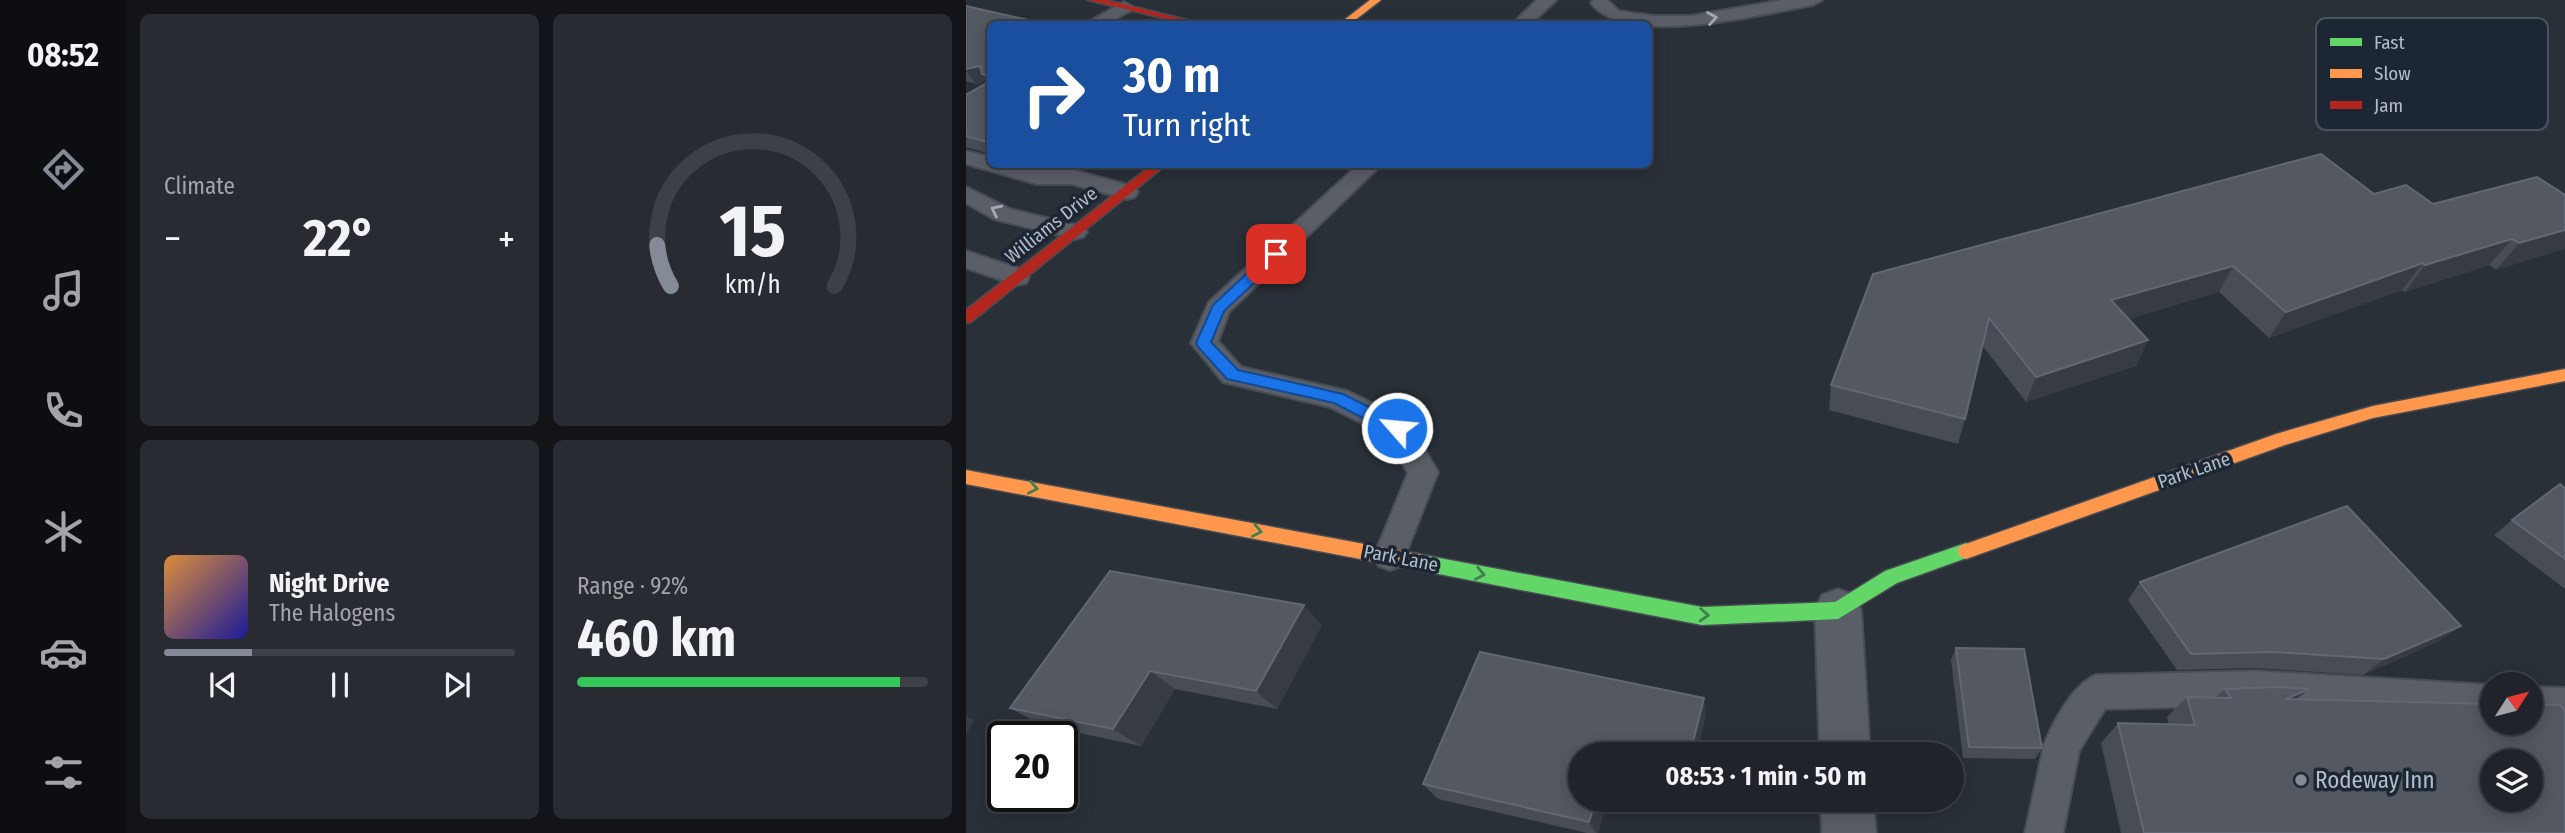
<!DOCTYPE html>
<html lang="en">
<head>
<meta charset="utf-8">
<style>
  body { margin:0; font-family:"Fira Sans Condensed",sans-serif; background:#282c32; color:#f1f3f6; height:100vh; display:flex; flex-direction:column; font-size:26px; white-space:nowrap }
  * { box-sizing:border-box; margin:0 }
  p { font-size:23px; color:#a2a4a8 }
  .icon { flex:none; width:38px; height:38px; fill:none; stroke:currentColor; stroke-width:2; stroke-linecap:round; stroke-linejoin:round }
  .map { position:relative; flex:1; overflow:hidden }
  .details { display:flex; flex-direction:column; gap:14px; padding:14px; background:#121417; width:840px }
  .details>* { flex:none }
  .banner { position:absolute; left:21px; top:21px; width:665px; height:147px; border-radius:10px; box-shadow:0 4px 18px #0003,0 0 0 2px #3d4147; background:#1a4fa0; color:#fff; overflow:hidden }
  .needle { width:46px; rotate:54deg }
  .buttons { position:absolute; left:1514px; top:672px; display:grid; gap:14px }
  .buttons a { display:grid; place-items:center; width:63px; height:63px; border-radius:50%; background:#20242a; box-shadow:0 4px 18px #0003,0 0 0 2px #3d4147; font-size:35px }
  .speed { position:absolute; left:21px; top:721px; display:flex; gap:14px; font-size:35px; font-weight:700; text-align:center }
  .speed>* { display:grid; place-content:center; width:91px; height:91px; border-radius:50%; background:#20242a; box-shadow:0 4px 18px #0003,0 0 0 2px #3d4147; line-height:1 }
  .speed .limit { border:4px solid #111; border-radius:10px; background:#fff; color:#111 }
  .pin { position:absolute; display:grid; place-items:center; width:60px; height:60px; color:#fff; margin:-30px; border-radius:14px; box-shadow:0 4px 10px #0006 }
  .me { position:absolute; width:77px; margin:-38px; rotate:297deg; stroke-linejoin:round; filter:drop-shadow(0 0 5px #0008) }
  .turn { display:flex; align-items:center; gap:24px; height:147px; padding:0 21px; font-size:32px }
  .turn .icon { width:91px; height:91px; stroke-width:2.5 }
  .turn b { display:block; font-size:49px; line-height:60px }
  .big { font-size:52px; font-weight:700; line-height:1.1 }
  .details .card { flex:1; display:flex; flex-direction:column; justify-content:center; gap:10px; min-width:0; padding:0 24px; border-radius:10px; background:#282c32 }
  .details .dial { align-items:center; gap:0 }
  .dial svg { height:182px; overflow:visible; fill:none; stroke:#3d4147; stroke-width:7; stroke-linecap:round; text-anchor:middle }
  .dial text { fill:#f1f3f6; stroke:none }
  .song { display:flex; align-items:center; gap:21px }
  .cover { width:84px; height:84px; border-radius:10px; background:linear-gradient(135deg,hsl(30 70% 55%),hsl(240 70% 35%)) }
  .played { height:7px; border-radius:4px; background:linear-gradient(90deg,#848b96 25%,#3d4147 25%) }
  .keys { display:flex; justify-content:space-around; direction:ltr }
  .heat { display:flex; justify-content:space-between; align-items:center; font-size:38px; direction:ltr }
  .charge { height:10px; border-radius:5px; background:linear-gradient(90deg,#34c759 92%,#3d4147 0) }
  .details .tiles { flex:1; display:grid; gap:14px; grid-template-columns:repeat(2,1fr) }
  .trip { position:absolute; left:602px; top:742px; width:396px; height:70px; border-radius:35px; background:#20242a; box-shadow:0 4px 18px #0003,0 0 0 2px #3d4147; font-weight:700; line-height:70px; text-align:center }
  main { display:flex; flex:1; min-height:0 }
  .menu { display:flex; flex-direction:column; width:126px; justify-content:space-around; align-items:center; background:#0d0e11; color:#a2a4a8 }
  .menu .icon { width:49px; height:49px }
  .menu .selected { color:#848b96 }
  .menu b { font-size:32px; color:#f1f3f6 }
  .map>svg:first-child { display:block }
</style>
</head>
<body>
<main>
<nav class="menu">
<b>08:52</b>
<svg class="icon selected" aria-label="directions" viewBox="0 0 24 24"><path d="M12 3l9 9-9 9-9-9zM9 14v-3h6M13 9l2 2-2 2"/></svg>
<svg class="icon" aria-label="music" viewBox="0 0 24 24"><path d="M9 18V5l10-2v13"/><circle cx="6" cy="18" r="3"/><circle cx="16" cy="16" r="3"/></svg>
<svg class="icon" aria-label="phone" viewBox="0 0 24 24"><path d="M5 4h4l2 5-3 2q2 4 5 5l2-3 5 2v4C11 20 4 13 5 4z"/></svg>
<svg class="icon" aria-label="climate" viewBox="0 0 24 24"><path d="M12 3v18M4 7l16 10M4 17L20 7"/></svg>
<svg class="icon" aria-label="car" viewBox="0 0 24 24"><path d="M5 17H2v-5l4-1 3-4h7l3 4 3 1v5h-3M9 17h6M6 11h13"/><circle cx="7" cy="17" r="2"/><circle cx="17" cy="17" r="2"/></svg>
<svg class="icon" aria-label="filters" viewBox="0 0 24 24"><path d="M4 7h16M4 17h16"/><circle cx="9" cy="7" r="2"/><circle cx="15" cy="17" r="2"/></svg>
</nav>
<section class="details">
<div class="tiles">
<div class="card"><p>Climate</p>
<div class="heat"><a>−</a><b class="big">22°</b><a>+</a></div>
</div>
<div class="card dial"><svg viewBox="0 0 100 80">
<path d="M14 69A42 42 0 1 1 86 69"/>
<path d="M14 69A42 42 0 0 1 8 51" stroke="#848b96"/>
<text x="50" y="56" font-size="32" font-weight="700">15</text>
<text x="50" y="72" font-size="11">km/h</text>
</svg></div>
<div class="card">
<div class="song"><i class="cover"></i><div><b>Night Drive</b><p>The Halogens</p></div></div>
<div class="played"></div>
<div class="keys"><svg class="icon" aria-label="previous" viewBox="0 0 24 24"><path d="M18 5L8 12l10 7zM5 5v14"/></svg><svg class="icon" aria-label="pause" viewBox="0 0 24 24"><path d="M8 5v14M16 5v14"/></svg><svg class="icon" aria-label="next" viewBox="0 0 24 24"><path d="M6 5l10 7-10 7zM19 5v14"/></svg></div>
</div>
<div class="card"><p>Range · 92%</p><b class="big">460 km</b><div class="charge"></div></div>
</div>
</section>
<div class="map">
<svg width="1599" height="833" viewBox="0 0 1599 833">
  <rect width="100%" height="100%" fill="#2a3038"/>
  <g fill="none" stroke-linecap="round" stroke-linejoin="round">
    <!-- lane casing -->
    <g stroke="#484c55" stroke-width="4">
      <g id="lane">
        <path d="M 571,0 L 590,0 L 565,24 L 546,24 Z"/>
        <path d="M 627,0 L 641,0 L 653,11 L 687,16 L 725,16 L 817,0 L 856,0 L 847,5 C 795,14 660,49 625,3 Z"/>
        <path d="M 158,2 L 167,7 L 164,11 L 140,24 L 119,24 Z"/>
        <path d="M 0,151 L 24,157 L 24,164 L 52,164 L 72,170 L 107,170 L 169,187 L 172,192 L 169,197 L 161,199 L 106,184 L 71,184 L 0,164 Z"/>
        <path d="M 393,164 L 416,164 L 263,312 L 252,341 L 275,367 L 381,391 L 441,420 L 472,472 L 435,566 L 424,570 L 413,566 L 408,556 L 442,473 L 421,436 L 364,407 L 257,382 L 225,343 L 243,302 Z"/>
        <path d="M 0,187 L 44,209 L 117,227 L 121,232 L 117,237 L 109,239 L 28,219 L 0,203 Z"/>
        <path d="M 0,251 L 60,271 L 63,277 L 60,283 L 51,285 L 0,268 Z"/>
        <path d="M 1289,671 L 1526,685 L 1526,719 L 1289,705 L 1139,709 L 1113,751 L 1097,833 L 1059,833 L 1078,745 C 1087,722 1107,684 1130,675 Z"/>
        <path d="M 1564,687 L 1599,688 L 1599,724 L 1564,722 Z"/>
      </g>
    </g>
    <!-- street casing -->
    <g stroke="#484c55" stroke-width="4">
      <g id="street">
        <path d="M 872,589 L 888,595 L 895,610 L 904,754 L 854,754 L 849,610 L 856,595 Z"/>
        <path d="M 855,800 L 907,800 L 910,833 L 856,833 Z"/>
      </g>
    </g>
    <!-- fast casing -->
    <g stroke="#484c55" stroke-width="3">
      <path id="fast" d="M 1000,543 L 1006,546 L 1009,551 L 1006,556 L 931,583 L 872,619 L 736,625 L 452,570 L 446,568 L 443,562 L 446,556 L 452,554 L 736,607 L 869,602 L 919,571 Z"/>
    </g>
    <!-- slow casing -->
    <g stroke="#484c55" stroke-width="3">
      <g id="slow">
        <path d="M 404,0 L 415,0 L 384,24 L 373,24 Z"/>
        <path d="M 1599,369 L 1599,381 L 1407,418 L 1319,445 L 1000,559 L 994,556 L 991,551 L 994,546 L 1310,434 L 1407,406 Z"/>
        <path d="M 0,470 L 452,554 L 458,556 L 461,562 L 458,568 L 452,570 L 0,484 Z"/>
      </g>
    </g>
    <!-- jam casing -->
    <g stroke="#484c55" stroke-width="3">
      <g id="jam">
        <path d="M 122,0 L 140,0 L 238,24 L 222,24 Z"/>
        <path d="M 187,164 L 201,164 L 5,322 L 0,323 L 0,310 Z"/>
      </g>
    </g>
    <!-- lane -->
    <use href="#lane" fill="#5a5e66" fill-rule="evenodd"/>
    <!-- street -->
    <use href="#street" fill="#5a5e66" fill-rule="evenodd"/>
    <!-- fast -->
    <use href="#fast" fill="#63d668" fill-rule="evenodd"/>
    <!-- slow -->
    <use href="#slow" fill="#ff974d" fill-rule="evenodd"/>
    <!-- jam -->
    <use href="#jam" fill="#b3261e" fill-rule="evenodd"/>
  </g>
  <!-- wall -->
  <g fill="#474c55">
    <path d="M 0,6 L 24,24 L 24,154 L 0,147 L 0,95 L 22,82 L 21,81 L 10,84 L 0,81 Z"/>
    <path d="M 1408,194 L 1467,204 L 1599,195 L 1530,270 L 1523,265 L 1439,292 L 1436,290 L 1303,338 L 1253,292 L 1162,319 L 1182,340 L 1170,366 L 1060,402 L 1016,345 L 999,419 L 992,444 L 863,410 L 865,385 L 907,274 Z"/>
    <path d="M 1599,488 L 1599,589 L 1528,535 L 1546,520 Z"/>
    <path d="M 1174,582 L 1495,626 L 1471,642 L 1397,675 L 1289,668 L 1211,670 L 1162,600 Z"/>
    <path d="M 356,625 L 311,709 L 209,689 L 175,746 L 75,725 L 44,708 Z"/>
    <path d="M 990,648 L 1076,748 L 1069,759 L 997,758 L 985,660 Z"/>
    <path d="M 1259,689 L 1343,689 L 1330,699 L 1599,833 L 1155,833 L 1135,743 L 1152,723 L 1203,725 L 1201,717 L 1221,697 L 1249,698 Z"/>
    <path d="M 740,715 L 614,754 L 614,800 L 641,800 L 632,833 L 621,833 L 472,799 L 457,784 Z"/>
    <path d="M 693,800 L 721,800 L 719,805 Z"/>
  </g>
  <!-- shaded-wall -->
  <g fill="#373c44">
    <path d="M 14,66 L 16,74 L 21,81 L 10,84 L 0,71 L 0,69 Z"/>
    <path d="M 1599,230 L 1599,249 L 1530,270 L 1553,243 Z"/>
    <path d="M 1546,239 L 1523,265 L 1439,292 L 1459,265 Z"/>
    <path d="M 1457,263 L 1436,290 L 1303,338 L 1320,312 Z"/>
    <path d="M 1267,266 L 1253,292 L 1134,327 L 1145,300 Z"/>
    <path d="M 1182,340 L 1170,366 L 1060,402 L 1070,377 Z"/>
    <path d="M 338,605 L 356,625 L 311,709 L 290,691 Z"/>
    <path d="M 1495,626 L 1471,642 L 1397,675 L 1418,659 Z"/>
    <path d="M 184,671 L 209,689 L 175,746 L 147,729 Z"/>
    <path d="M 1343,689 L 1318,709 L 1320,699 Z"/>
    <path d="M 738,698 L 740,715 L 731,754 L 724,754 Z"/>
    <path d="M 0,716 L 8,720 L 0,734 Z"/>
    <path d="M 630,800 L 641,800 L 632,833 L 630,833 L 623,822 Z"/>
  </g>
  <!-- building -->
  <g fill="#535861" stroke="#626872" stroke-width="2" fill-rule="evenodd">
    <path d="M 0,6 L 80,24 L 24,24 L 24,76 L 16,74 L 14,66 L 0,69 Z"/>
    <path d="M 24,81 L 24,143 L 0,136 L 0,95 Z"/>
    <path d="M 1355,154 L 1408,194 L 1440,185 L 1467,204 L 1571,177 L 1599,195 L 1599,230 L 1553,243 L 1546,239 L 1459,265 L 1457,263 L 1320,312 L 1267,266 L 1145,300 L 1182,340 L 1070,377 L 1023,318 L 999,419 L 865,385 L 907,274 Z"/>
    <path d="M 1594,484 L 1599,488 L 1599,559 L 1546,520 Z"/>
    <path d="M 1381,506 L 1495,626 L 1418,659 L 1307,652 L 1225,654 L 1174,582 Z"/>
    <path d="M 144,571 L 338,605 L 290,691 L 184,671 L 147,729 L 44,708 Z"/>
    <path d="M 990,648 L 1058,649 L 1076,748 L 1003,747 Z"/>
    <path d="M 514,652 L 738,698 L 724,754 L 614,754 L 614,800 L 630,800 L 623,822 L 457,784 Z"/>
    <path d="M 1313,687 L 1343,689 L 1320,699 L 1526,704 L 1526,723 L 1564,723 L 1564,705 L 1595,705 L 1599,712 L 1599,833 L 1178,833 L 1152,723 L 1229,725 L 1221,697 L 1265,698 L 1259,689 ZM 1526,761 L 1564,761 L 1564,800 L 1526,800 Z"/>
  </g>
  <!-- one-way arrows -->
  <defs><path id="oneway-chevron" d="M-2-3.5L2.5 0L-2 3.5" fill="none" stroke-width="1.6" stroke-linecap="round" stroke-linejoin="round" transform="scale(1.75)"/></defs>
  <g stroke="#a2a9b5">
    <use href="#oneway-chevron" transform="translate(746 18) rotate(-10)"/>
    <use href="#oneway-chevron" transform="translate(30 210) rotate(-154)"/>
  </g>
  <g stroke="#407e4e">
    <use href="#oneway-chevron" transform="translate(67 488) rotate(11)"/>
    <use href="#oneway-chevron" transform="translate(291 531) rotate(11)"/>
    <use href="#oneway-chevron" transform="translate(514 574) rotate(11)"/>
    <use href="#oneway-chevron" transform="translate(738 615) rotate(3)"/>
  </g>
  <!-- route -->
  <path fill="#1a73e8" stroke="#114b97" stroke-width="2" d="M 310,250 L 317,254 L 315,258 L 258,311 L 245,342 L 272,370 L 377,394 L 437,424 L 439,428 L 437,433 L 426,433 L 368,403 L 261,379 L 232,347 L 230,343 L 247,305 L 305,251 Z"/>
  <!-- markers -->
  <circle fill="#848b96" stroke="#1d2633" stroke-width="2.5" cx="1335" cy="780" r="7"/>
  <g text-anchor="middle" dominant-baseline="central" stroke-width="7" stroke-linejoin="round" paint-order="stroke">
    <!-- street labels -->
    <g font-size="19" fill="#b4bcc9" stroke="#1d2633">
      <text transform="translate(85 225) rotate(-38)">Williams Drive</text>
      <text transform="translate(1228 470) rotate(-19)">Park Lane</text>
      <text transform="translate(435 558) rotate(11)">Park Lane</text>
    </g>
    <!-- near-poi labels -->
    <g font-size="23" fill="#b4bcc9" stroke="#1d2633" text-anchor="start">
      <text x="1349" y="780">Rodeway Inn</text>
    </g>
  </g>
  <!-- legend -->
  <rect x="1350" y="18" width="232" height="112" rx="10" fill="#1d2633" stroke="#4a5360" stroke-width="2"/>
  <rect x="1364" y="38" width="32" height="8" fill="#63d668"/>
  <rect x="1364" y="69" width="32" height="9" fill="#ff974d"/>
  <rect x="1364" y="101" width="32" height="8" fill="#b3261e"/>
  <g font-size="19" fill="#b4bcc9">
    <text x="1408" y="49">Fast</text>
    <text x="1408" y="80">Slow</text>
    <text x="1408" y="112">Jam</text>
  </g>
</svg>
<div class="buttons">
<a><svg class="needle" viewBox="-14 -14 28 28"><path d="M0-13l5 13h-10z" fill="#e53935"/><path d="M0 13l5-13h-10z" fill="#a2a4a8"/></svg></a>
<a><svg class="icon" aria-label="layers" viewBox="0 0 24 24"><path d="M12 4l9 5-9 5-9-5zM3 14l9 5 9-5"/></svg></a>
</div>
<div class="speed"><div class="limit">20</div></div>
<div class="pin" style="left:310px;top:254px;background:#d93025"><svg class="icon" aria-label="arrive" viewBox="0 0 24 24"><path d="M6 21V4h12l-3 4 3 4H6"/></svg></div>
<svg class="me" style="left:431px;top:428px" viewBox="-20 -20 40 40"><circle r="17" fill="#1a73e8" stroke="#fff" stroke-width="3"/><path d="M0-11L8 9 0 5-8 9z" fill="#fff"/></svg>
<div class="trip">08:53 · 1 min · 50 m</div>
<div class="banner">
<div class="turn"><svg class="icon" aria-label="right" viewBox="0 0 24 24"><path d="M7 20v-9h11M14 6l5 5-5 5"/></svg><div><b>30 m</b>Turn right</div></div>
</div>
</div>
</main>
</body>
</html>
